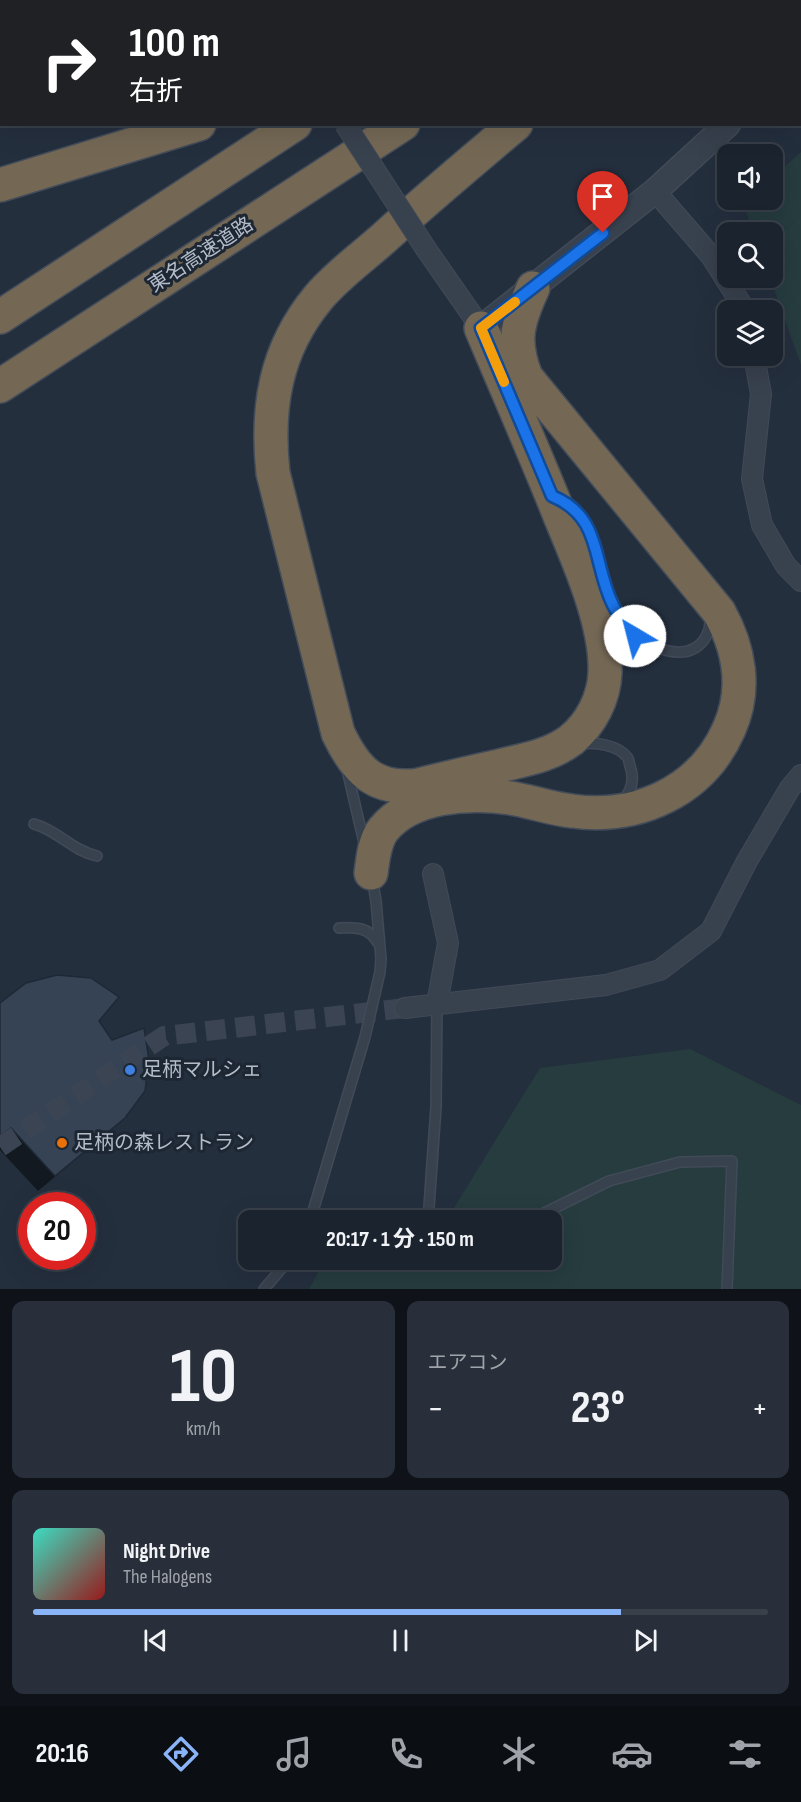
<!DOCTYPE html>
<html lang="ja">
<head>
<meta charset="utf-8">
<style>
  body { margin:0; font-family:"Sofia Sans Condensed","Noto Sans JP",sans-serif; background:#282f3a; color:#f1f3f6; height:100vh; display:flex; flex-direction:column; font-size:22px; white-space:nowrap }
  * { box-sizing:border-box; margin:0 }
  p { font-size:20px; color:#a0a4aa }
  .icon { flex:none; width:33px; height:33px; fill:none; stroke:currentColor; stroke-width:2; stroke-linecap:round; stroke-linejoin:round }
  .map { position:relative; height:1289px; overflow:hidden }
  .side { display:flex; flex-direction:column; gap:12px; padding:12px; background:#0f1319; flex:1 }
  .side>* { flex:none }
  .banner { position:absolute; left:0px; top:0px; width:801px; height:126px; box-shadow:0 6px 24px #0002,0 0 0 2px #39404a; background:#202124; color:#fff; overflow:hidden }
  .buttons { position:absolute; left:717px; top:144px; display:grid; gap:12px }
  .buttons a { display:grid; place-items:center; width:66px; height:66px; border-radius:12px; background:#1b232e; box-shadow:0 6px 24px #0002,0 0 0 2px #39404a; font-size:30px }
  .speed { position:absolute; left:18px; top:1192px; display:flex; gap:12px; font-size:30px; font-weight:700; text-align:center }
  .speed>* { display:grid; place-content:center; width:78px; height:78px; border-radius:50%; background:#1b232e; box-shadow:0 6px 24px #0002,0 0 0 2px #39404a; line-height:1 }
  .speed .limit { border:9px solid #d22; background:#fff; color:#111 }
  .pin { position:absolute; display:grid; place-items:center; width:51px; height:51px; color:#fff; margin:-62px -26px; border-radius:50% 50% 50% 0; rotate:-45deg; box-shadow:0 0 6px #0007 }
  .pin .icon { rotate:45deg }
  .me { position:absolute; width:66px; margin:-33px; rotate:323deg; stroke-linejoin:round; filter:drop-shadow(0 0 4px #0008) }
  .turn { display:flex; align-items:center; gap:21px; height:126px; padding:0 30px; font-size:27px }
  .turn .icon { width:78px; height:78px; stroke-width:2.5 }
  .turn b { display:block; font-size:42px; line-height:51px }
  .big { font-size:45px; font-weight:700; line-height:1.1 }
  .side .widget { flex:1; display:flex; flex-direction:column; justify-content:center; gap:9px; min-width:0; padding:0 21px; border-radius:12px; background:#282f3a }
  .side .dial { align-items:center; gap:0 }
  .dial b { font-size:78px; line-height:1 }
  .song { display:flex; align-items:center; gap:18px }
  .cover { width:72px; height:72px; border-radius:9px; background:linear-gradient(135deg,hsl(170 70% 55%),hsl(0 70% 35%)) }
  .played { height:6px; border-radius:3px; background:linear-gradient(90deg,#8ab4f8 80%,#39404a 80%) }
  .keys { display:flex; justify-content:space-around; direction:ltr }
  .heat { display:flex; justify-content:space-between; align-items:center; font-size:33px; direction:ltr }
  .side .tiles { flex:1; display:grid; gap:12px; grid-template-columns:1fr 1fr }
  .widget:last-child { grid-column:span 2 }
  .trip { position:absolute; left:238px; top:1210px; width:324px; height:60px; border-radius:12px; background:#1b232e; box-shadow:0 6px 24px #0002,0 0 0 2px #39404a; font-weight:700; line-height:60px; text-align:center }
  .menu { display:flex; height:96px; justify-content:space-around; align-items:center; background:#0b0e12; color:#a0a4aa }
  .menu .icon { width:42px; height:42px }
  .menu .on { color:#8ab4f8 }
  .menu b { font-size:27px; color:#f1f3f6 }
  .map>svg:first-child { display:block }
</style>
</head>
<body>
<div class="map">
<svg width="801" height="1289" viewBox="0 0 801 1289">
  <rect width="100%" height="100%" fill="#242f3e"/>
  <!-- green -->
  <g fill="#263c3f">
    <path d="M 801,152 L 801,365 L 770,278 L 772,278 L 772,232 L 753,232 L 743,203 L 746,200 L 772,200 L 773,177 Z"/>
    <path d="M 690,1049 L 801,1105 L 801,1289 L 309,1289 L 325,1260 L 552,1260 L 552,1221 L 346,1221 L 348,1217 L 454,1208 L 540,1068 Z"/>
  </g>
  <!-- shadow -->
  <path fill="#0007" d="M 0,1004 L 97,1021 L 124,1117 L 106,1134 L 38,1191 L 0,1150 Z"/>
  <!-- building -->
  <path fill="#364354" stroke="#1f2835" stroke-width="1.5" d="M 57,975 L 91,978 L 119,997 L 99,1021 L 112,1040 L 144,1028 L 149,1060 L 145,1091 L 125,1118 L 55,1176 L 11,1128 L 0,1136 L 0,1003 L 26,983 Z"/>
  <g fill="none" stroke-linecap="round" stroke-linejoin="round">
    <!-- minor-tunnel -->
    <path stroke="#3a4453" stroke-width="20" stroke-dasharray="20 10" stroke-linecap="butt" d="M 0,1147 L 164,1036 L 405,1008"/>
    <!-- service casing -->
    <g stroke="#414a57" stroke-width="12">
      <g id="service">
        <path d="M 565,501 C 615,529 588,631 661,649 C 671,652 684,654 693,649 C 704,644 711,631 710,619"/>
        <path d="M 582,744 C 595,742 618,745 627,757 C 629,759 629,763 630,766 C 635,780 632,791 622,801"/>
        <path d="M 347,770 L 365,847"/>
        <path d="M 34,824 C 59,831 71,850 97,856"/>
        <path d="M 339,928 C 356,927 369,927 378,943"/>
        <path d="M 310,1221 L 365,1037 L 380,972 L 381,959 L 376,901 L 372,878"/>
        <path d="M 428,1221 L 436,1107 L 437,1004"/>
        <path d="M 528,1221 L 609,1181 L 680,1162 L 732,1161 L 727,1289"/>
        <path d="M 264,1289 L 289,1260"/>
      </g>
    </g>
    <!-- minor casing -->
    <g stroke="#414a57" stroke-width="22">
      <g id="minor">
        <path d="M 266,0 L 267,2"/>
        <path d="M 655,191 L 711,256 L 745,310"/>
        <path d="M 426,249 L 481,328"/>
        <path d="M 754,356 L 761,394 L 752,479 L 762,525 L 786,566 L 801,581"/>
        <path d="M 433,874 L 448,943 L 437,1004"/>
        <path d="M 405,1008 L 606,985 L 660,970 L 711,931 L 747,861 L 790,788 L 801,775"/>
      </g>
    </g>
    <!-- tertiary casing -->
    <g stroke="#414a57" stroke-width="27">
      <g id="tertiary">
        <path d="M 800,59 L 801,58"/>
        <path d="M 481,328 L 655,191 L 728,124"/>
      </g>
    </g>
    <!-- motorway casing -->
    <g stroke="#434c59" stroke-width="36">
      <g id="motorway">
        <path d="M 0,0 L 4,2"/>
        <path d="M 126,2 L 128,0"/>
        <path d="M 461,2 L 464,0"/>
        <path d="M 590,2 L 593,0"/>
        <path d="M 667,2 L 669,0"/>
        <path d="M 0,95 L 2,94"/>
        <path d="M 0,185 L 199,124"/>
        <path d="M 0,317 L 295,124"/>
        <path d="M 481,328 C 508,392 536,456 562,521 C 580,564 607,626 605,673 C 604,698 591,724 571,740 C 550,756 523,760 499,766 C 472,772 446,778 419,785 C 375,791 356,771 338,733 L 273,473 C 266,408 275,350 318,298 C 336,276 364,256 385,237 C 428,198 472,161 516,124"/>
        <path d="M 0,386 L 403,124"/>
        <path d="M 371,873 C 373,859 374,842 383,830 C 411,795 469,792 510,798 C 531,801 551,809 572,811 C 638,820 702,791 729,729 C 747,689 739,648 719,612 L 526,377 C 512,341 517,323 533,288"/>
      </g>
    </g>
    <!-- service -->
    <use href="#service" stroke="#38414e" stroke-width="9"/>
    <!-- minor -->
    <use href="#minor" stroke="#38414e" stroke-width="20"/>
    <!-- tertiary -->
    <use href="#tertiary" stroke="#38414e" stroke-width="24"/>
    <!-- motorway -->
    <use href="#motorway" stroke="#746855" stroke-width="33"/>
    <!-- minor-bridge casing -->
    <g stroke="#414a57" stroke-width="22" stroke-linecap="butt">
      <path id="minor-bridge" d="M 345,124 L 426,249"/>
    </g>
    <!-- minor-bridge -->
    <use href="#minor-bridge" stroke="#38414e" stroke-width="20"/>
  </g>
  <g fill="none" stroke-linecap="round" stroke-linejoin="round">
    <!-- route casing -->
    <g stroke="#114b97" stroke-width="15">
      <path id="route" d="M 603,233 L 481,328 L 552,496 C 603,517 592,563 613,605 C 619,617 626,626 635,636"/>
    </g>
    <!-- route -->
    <use href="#route" stroke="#1a73e8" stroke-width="10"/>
    <!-- slow -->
    <path stroke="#f59e0b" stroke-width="10" d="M 504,382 L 481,328 L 515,302"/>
  </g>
  <!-- markers -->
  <circle fill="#3f7fe0" stroke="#1d2633" stroke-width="2" cx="130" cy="1070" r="6"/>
  <circle fill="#e8710a" stroke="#1d2633" stroke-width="2" cx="62" cy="1143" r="6"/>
  <g text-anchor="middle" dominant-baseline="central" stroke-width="6" stroke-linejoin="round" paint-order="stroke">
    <!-- street labels -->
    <g font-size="20" fill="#b4bcc9" stroke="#1d2633">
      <text transform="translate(201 255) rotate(-33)">東名高速道路</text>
    </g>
    <!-- poi labels -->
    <g font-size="20" fill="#b4bcc9" stroke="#1d2633" text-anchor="start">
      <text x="142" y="1070">足柄マルシェ</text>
      <text x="74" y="1143">足柄の森レストラン</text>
    </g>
  </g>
</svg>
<div class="buttons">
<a><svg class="icon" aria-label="sound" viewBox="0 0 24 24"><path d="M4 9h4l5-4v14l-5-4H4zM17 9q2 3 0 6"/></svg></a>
<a><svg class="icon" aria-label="search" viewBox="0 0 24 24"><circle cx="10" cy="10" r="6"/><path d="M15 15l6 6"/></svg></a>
<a><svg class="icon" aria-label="layers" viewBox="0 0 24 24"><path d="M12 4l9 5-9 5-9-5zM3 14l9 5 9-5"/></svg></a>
</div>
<div class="speed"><div class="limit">20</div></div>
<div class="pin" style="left:603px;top:233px;background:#d93025"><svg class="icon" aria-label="arrive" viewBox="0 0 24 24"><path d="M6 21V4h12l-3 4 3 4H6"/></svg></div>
<svg class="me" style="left:635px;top:636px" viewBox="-20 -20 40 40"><circle r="19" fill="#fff"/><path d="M0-13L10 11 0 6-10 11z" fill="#1a73e8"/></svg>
<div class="trip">20:17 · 1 分 · 150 m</div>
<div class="banner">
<div class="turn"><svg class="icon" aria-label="right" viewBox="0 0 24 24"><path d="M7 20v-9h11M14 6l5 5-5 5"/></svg><div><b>100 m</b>右折</div></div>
</div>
</div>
<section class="side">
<div class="tiles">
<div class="widget dial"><b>10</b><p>km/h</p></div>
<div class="widget"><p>エアコン</p>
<div class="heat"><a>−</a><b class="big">23°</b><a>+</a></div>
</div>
<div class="widget">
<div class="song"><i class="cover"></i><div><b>Night Drive</b><p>The Halogens</p></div></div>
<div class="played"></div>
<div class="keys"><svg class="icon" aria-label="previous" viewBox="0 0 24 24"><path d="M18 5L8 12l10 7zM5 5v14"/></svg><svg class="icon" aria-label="pause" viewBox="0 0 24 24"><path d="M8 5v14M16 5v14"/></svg><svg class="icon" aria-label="next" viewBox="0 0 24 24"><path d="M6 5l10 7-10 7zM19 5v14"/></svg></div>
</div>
</div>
</section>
<nav class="menu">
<b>20:16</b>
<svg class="icon on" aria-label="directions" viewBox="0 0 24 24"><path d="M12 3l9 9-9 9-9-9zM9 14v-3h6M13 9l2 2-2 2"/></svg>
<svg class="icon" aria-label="music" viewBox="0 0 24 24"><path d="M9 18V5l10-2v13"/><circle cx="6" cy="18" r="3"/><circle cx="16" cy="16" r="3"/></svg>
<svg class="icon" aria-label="phone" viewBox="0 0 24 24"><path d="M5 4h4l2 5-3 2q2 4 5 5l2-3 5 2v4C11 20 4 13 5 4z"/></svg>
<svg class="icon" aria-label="climate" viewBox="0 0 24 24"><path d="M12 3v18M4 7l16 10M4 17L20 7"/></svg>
<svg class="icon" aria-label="car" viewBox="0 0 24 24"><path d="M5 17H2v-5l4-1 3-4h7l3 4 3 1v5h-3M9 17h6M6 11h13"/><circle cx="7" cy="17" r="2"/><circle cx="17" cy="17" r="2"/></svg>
<svg class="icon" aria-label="filters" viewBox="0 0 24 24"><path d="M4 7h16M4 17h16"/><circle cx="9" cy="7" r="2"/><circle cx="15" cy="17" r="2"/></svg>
</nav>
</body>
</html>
